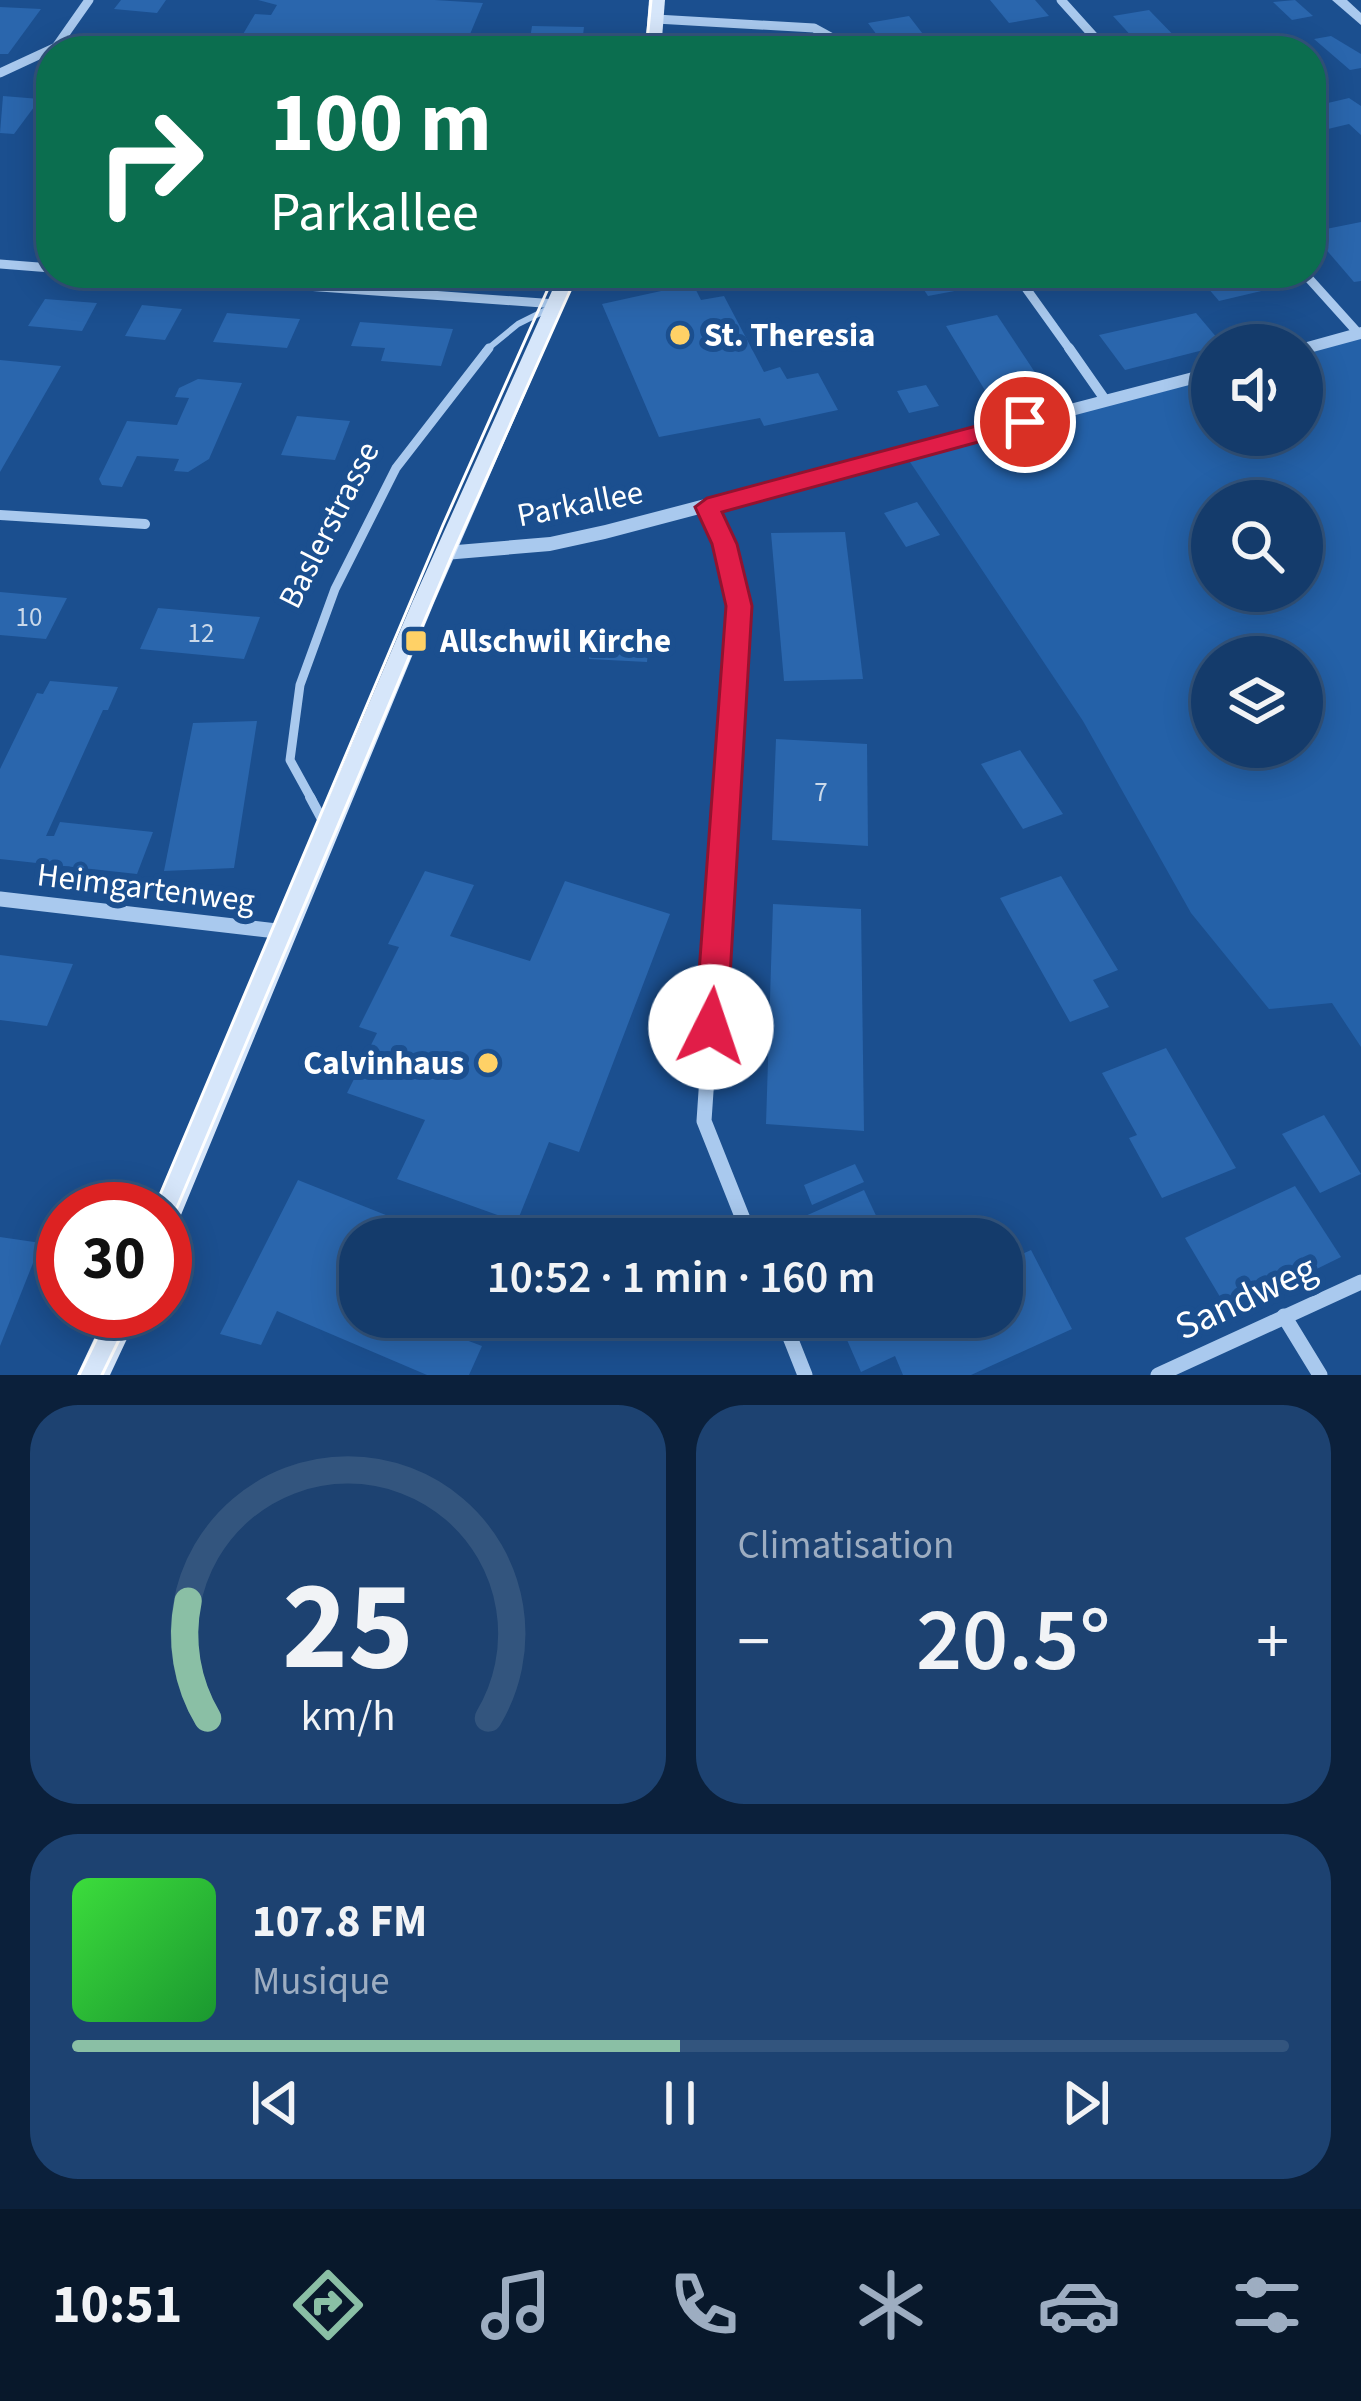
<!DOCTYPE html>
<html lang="fr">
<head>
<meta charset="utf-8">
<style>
  body { margin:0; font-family:"Source Sans 3",sans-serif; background:#1d4271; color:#f1f3f6; height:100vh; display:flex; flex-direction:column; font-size:45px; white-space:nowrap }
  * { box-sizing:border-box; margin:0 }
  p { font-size:39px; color:#9dadc1 }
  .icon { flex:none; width:66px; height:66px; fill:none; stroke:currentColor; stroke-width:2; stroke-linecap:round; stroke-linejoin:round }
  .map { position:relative; height:1375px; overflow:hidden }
  .panel { display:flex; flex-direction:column; gap:30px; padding:30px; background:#0b203b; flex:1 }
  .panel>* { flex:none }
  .guide { position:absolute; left:36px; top:36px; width:1290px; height:252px; border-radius:48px; box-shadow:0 6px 30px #0003,0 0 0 3px #33557e; background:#0b6e4f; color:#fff; overflow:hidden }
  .fabs { position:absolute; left:1191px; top:324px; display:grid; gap:24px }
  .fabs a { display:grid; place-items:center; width:132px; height:132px; border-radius:50%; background:#143b6b; box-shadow:0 6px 30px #0003,0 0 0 3px #33557e; font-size:60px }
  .speed { position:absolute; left:36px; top:1182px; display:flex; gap:24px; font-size:60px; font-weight:700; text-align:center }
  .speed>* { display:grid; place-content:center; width:156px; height:156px; border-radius:50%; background:#143b6b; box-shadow:0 6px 30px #0003,0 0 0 3px #33557e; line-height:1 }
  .speed .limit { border:18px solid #d22; background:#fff; color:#111 }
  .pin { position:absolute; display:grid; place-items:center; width:102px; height:102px; color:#fff; margin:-51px; border:6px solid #fff; border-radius:50%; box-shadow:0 3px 12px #0007 }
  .me { position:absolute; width:132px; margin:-66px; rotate:4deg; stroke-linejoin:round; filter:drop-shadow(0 0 9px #0008) }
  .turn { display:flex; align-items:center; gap:42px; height:252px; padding:0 36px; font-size:54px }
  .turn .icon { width:156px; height:156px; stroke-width:2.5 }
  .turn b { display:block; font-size:84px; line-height:102px }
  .big { font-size:90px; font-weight:600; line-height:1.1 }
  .panel .tile { flex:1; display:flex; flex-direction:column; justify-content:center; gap:18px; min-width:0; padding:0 42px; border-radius:48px; background:#1d4271 }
  .panel .dial { align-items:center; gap:0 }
  .dial svg { height:312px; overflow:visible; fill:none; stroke:#33557e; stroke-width:7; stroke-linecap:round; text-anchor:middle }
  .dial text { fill:#f1f3f6; stroke:none }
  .song { display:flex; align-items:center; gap:36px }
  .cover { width:144px; height:144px; border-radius:18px; background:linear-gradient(135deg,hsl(120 70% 55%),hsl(130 70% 35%)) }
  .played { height:12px; border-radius:6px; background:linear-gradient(90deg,#8abfa5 50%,#33557e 50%) }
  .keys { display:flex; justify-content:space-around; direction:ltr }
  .heat { display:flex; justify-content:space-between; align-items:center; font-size:66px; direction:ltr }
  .panel .tiles { flex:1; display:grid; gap:30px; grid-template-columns:1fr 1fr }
  .tile:last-child { grid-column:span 2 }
  .trip { position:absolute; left:339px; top:1218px; width:684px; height:120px; border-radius:48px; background:#143b6b; box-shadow:0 6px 30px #0003,0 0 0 3px #33557e; font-weight:600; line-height:120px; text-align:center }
  .dock { display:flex; height:192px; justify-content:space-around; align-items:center; background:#08182b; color:#9dadc1 }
  .dock .icon { width:84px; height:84px }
  .dock .active { color:#8abfa5 }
  .dock b { font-size:54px; color:#f1f3f6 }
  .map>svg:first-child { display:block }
</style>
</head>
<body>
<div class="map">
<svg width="1361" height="1375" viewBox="0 0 1361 1375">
  <rect width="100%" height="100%" fill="#1b4f8f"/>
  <!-- green -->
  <path fill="#2461a8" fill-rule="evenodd" d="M 1361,337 L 1361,1047 L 1332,1003 L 1269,1009 L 1191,913 L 1083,721 L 904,453 L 1212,373 L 1212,435 L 1302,435 L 1302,349 ZM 1212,501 L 1302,501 L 1302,591 L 1212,591 ZM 1212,657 L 1302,657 L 1302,747 L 1212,747 Z"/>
  <!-- building -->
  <g fill="#2a66ad">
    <path d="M 121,0 L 166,0 L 157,13 L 114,9 Z"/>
    <path d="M 258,0 L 435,0 L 483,3 L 463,51 L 233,51 L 255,14 L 271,15 L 277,5 Z"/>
    <path d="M 990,0 L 1035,0 L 1049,16 L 1009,23 Z"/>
    <path d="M 1295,0 L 1313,16 L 1292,20 L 1273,2 Z"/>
    <path d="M 0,7 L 41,9 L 8,54 L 0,54 Z"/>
    <path d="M 1149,10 L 1184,46 L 1145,51 L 1113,16 Z"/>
    <path d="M 909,16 L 936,51 L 889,51 L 868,23 Z"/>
    <path d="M 532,26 L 584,27 L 581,51 L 511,51 L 513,39 L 530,39 Z"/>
    <path d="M 1331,36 L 1361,54 L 1361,68 L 1350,70 L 1314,39 Z"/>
    <path d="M 3,96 L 40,99 L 14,134 L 0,133 Z"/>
    <path d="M 1349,98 L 1361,106 L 1361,135 L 1349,124 L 1311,133 L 1311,107 Z"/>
    <path d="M 1361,222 L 1361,281 L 1354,282 L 1311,232 Z"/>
    <path d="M 913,273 L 967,273 L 976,287 L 928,296 Z"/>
    <path d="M 1195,273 L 1260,273 L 1274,288 L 1219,301 Z"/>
    <path d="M 693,284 L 701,300 L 724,296 L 764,372 L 780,367 L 787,379 L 818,373 L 838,410 L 764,426 L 760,418 L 659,437 L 602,304 Z"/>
    <path d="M 45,299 L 97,303 L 82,331 L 28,326 Z"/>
    <path d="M 142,305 L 182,309 L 165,340 L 125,336 Z"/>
    <path d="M 227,313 L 300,319 L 287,348 L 213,342 Z"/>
    <path d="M 1196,313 L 1223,345 L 1125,370 L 1099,335 Z"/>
    <path d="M 997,315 L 1040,380 L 986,392 L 946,326 Z"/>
    <path d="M 360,322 L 453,329 L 441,366 L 381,361 L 385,348 L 351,346 Z"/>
    <path d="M 0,360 L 61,366 L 0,472 Z"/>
    <path d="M 198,379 L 242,383 L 209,459 L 188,472 L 174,471 L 179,459 L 137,456 L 122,487 L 102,485 L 99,479 L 127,421 L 177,425 L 189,398 L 175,397 L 179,388 Z"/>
    <path d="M 926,385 L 939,406 L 909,413 L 897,391 Z"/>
    <path d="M 297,416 L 350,421 L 335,460 L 281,455 Z"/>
    <path d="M 917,502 L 940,535 L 906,547 L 884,513 Z"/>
    <path d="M 845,532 L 863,679 L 784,681 L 771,533 Z"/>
    <path d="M 0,592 L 67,598 L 46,639 L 0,635 Z"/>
    <path d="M 158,608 L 260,617 L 244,659 L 140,649 Z"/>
    <path d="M 593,630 L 650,633 L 647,662 L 589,659 Z"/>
    <path d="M 50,681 L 118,687 L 108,710 L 103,710 L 46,836 L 54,836 L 60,822 L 153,832 L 137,874 L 0,859 L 0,769 L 37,693 L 43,694 Z"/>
    <path d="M 257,721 L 234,868 L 164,871 L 193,723 Z"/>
    <path d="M 776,739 L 867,744 L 868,846 L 772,840 Z"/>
    <path d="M 1020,750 L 1063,814 L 1023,829 L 981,764 Z"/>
    <path d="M 425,871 L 474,885 L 450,936 L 530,961 L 565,881 L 670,914 L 579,1152 L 549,1142 L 517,1222 L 397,1179 L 425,1120 L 347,1093 L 377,1033 L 359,1027 L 399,947 L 388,944 Z"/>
    <path d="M 1061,876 L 1118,970 L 1093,980 L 1109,1007 L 1070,1022 L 1000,898 Z"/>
    <path d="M 773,904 L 861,909 L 864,1131 L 766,1124 Z"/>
    <path d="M 0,955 L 73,964 L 47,1026 L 0,1020 Z"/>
    <path d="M 1166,1048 L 1236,1168 L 1162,1198 L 1129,1138 L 1137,1135 L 1102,1073 Z"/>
    <path d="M 1324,1115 L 1361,1174 L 1320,1193 L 1282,1134 Z"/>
    <path d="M 855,1164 L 864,1182 L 812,1205 L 804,1185 Z"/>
    <path d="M 298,1180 L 446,1239 L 360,1239 L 360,1317 L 475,1317 L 466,1340 L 482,1346 L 469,1375 L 427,1375 L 277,1311 L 261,1345 L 220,1334 Z"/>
    <path d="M 1295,1186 L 1341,1257 L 1229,1312 L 1185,1238 Z"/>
    <path d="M 864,1190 L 887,1239 L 814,1239 L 803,1217 Z"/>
    <path d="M 0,1237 L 41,1243 L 0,1346 Z"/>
    <path d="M 1031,1250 L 1072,1329 L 971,1375 L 903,1375 L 895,1356 L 861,1372 L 844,1333 L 879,1317 L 1002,1317 L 1002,1263 Z"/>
  </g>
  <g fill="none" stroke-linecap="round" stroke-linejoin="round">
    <!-- service-far2 -->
    <path stroke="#a9c9ee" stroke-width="6" d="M 485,351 L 518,324 L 552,307"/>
    <!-- service-far1 -->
    <path stroke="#a9c9ee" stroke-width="9" d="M 312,800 L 290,760 L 300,685 L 335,589 L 396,468 L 489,348"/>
    <!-- service -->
    <path stroke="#a9c9ee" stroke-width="10" d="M 310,797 L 324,823"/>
    <!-- minor-far2 -->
    <g stroke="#a9c9ee" stroke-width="9">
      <path d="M 1061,0 L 1107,51"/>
      <path d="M 656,19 L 814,28 L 856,51"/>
      <path d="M 0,73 L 56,47 L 89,0"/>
      <path d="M 0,264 L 51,268"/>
      <path d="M 125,273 L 556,304"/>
      <path d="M 1015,273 L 1071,351"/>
      <path d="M 1304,273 L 1358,333"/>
    </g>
    <!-- minor-far1 -->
    <g stroke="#a9c9ee" stroke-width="10">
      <path d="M 1069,348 L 1106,401"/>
      <path d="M 708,507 L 724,544 L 739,606 L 726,800"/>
      <path d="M 0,515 L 145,524"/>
    </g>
    <!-- minor -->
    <g stroke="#a9c9ee" stroke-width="15">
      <path d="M 726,797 L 704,1121 L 751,1239"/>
      <path d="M 0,899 L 285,932"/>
      <path d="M 1284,1316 L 1320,1375"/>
      <path d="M 782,1317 L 805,1375"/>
      <path d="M 1158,1375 L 1361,1282"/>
    </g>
    <!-- tertiary -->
    <g fill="#a9c9ee" fill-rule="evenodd">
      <path d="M 1332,0 L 1347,0 L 1361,13 L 1361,25 Z"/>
      <path d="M 1361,327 L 1361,339 L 1302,355 L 1302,345 L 1296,345 Z"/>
      <path d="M 1212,367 L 1212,379 L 605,539 L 550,551 L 445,560 L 435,553 L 445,546 L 550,537 L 605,525 Z"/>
    </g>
    <!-- secondary -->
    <g fill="#d6e6fa" fill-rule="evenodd">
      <path d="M 649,0 L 665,0 L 661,51 L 645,51 Z"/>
      <path d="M 560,273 L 578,273 L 434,603 L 176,1227 L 165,1231 L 165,1209 L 153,1209 L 412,603 Z"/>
      <path d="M 107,1311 L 140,1311 L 110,1375 L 77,1375 Z"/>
    </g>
    <!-- tram -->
    <g stroke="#fff" stroke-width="3">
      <path d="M 646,51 L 651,0"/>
      <path d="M 154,1209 L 443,525 L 555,273"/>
      <path d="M 165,1236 L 453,553 L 578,273"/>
      <path d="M 79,1375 L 110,1311"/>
      <path d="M 102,1375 L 133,1311"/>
    </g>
  </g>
  <!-- route -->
  <path fill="#e11d48" stroke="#92132f" stroke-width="3" d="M 1025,413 L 1033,416 L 1033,427 L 722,512 L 737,544 L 752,606 L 727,1027 L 722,1038 L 711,1042 L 700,1038 L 695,1027 L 726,606 L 712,544 L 695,507 L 707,498 Z"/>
  <!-- markers -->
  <g fill="#ffd166" stroke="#1b4f8f" stroke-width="4.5">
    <circle cx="680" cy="335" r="12"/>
    <rect x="404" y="629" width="24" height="24" rx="6"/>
    <circle cx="488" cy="1063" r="12"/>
  </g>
  <g text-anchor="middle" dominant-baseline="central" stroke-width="12" stroke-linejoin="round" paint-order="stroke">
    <!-- number labels -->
    <g font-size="27" fill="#cad9ea">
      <text x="29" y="617">10</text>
      <text x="201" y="633">12</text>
      <text x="821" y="792">7</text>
    </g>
    <!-- poi labels -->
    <g font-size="33" font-weight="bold" fill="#fff" stroke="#1b4f8f" text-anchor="start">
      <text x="704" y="335">St. Theresia</text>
      <text x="440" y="641">Allschwil Kirche</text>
      <text x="464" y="1063" text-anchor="end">Calvinhaus</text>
    </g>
    <!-- street labels -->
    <g font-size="33" fill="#fff" stroke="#1b4f8f">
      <text transform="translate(580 504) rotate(-11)">Parkallee</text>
      <text transform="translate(329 525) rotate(-63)">Baslerstrasse</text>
      <text transform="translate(146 888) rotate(7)">Heimgartenweg</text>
    </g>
    <!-- near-street labels -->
    <g font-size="39" fill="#fff" stroke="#1b4f8f">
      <text transform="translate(1246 1298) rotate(-25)">Sandweg</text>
    </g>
  </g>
</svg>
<div class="fabs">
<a><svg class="icon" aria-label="sound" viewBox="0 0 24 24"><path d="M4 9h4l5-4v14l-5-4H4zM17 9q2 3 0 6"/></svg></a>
<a><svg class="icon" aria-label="search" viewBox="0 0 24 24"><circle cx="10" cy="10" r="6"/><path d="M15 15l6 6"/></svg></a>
<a><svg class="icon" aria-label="layers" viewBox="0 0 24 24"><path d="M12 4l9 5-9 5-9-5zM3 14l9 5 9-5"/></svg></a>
</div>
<div class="speed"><div class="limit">30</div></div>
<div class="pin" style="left:1025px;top:422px;background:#d93025"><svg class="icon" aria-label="arrive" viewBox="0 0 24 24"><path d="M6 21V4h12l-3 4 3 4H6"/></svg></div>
<svg class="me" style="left:711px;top:1027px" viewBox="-20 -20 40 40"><circle r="19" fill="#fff"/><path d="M0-13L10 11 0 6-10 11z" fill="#e11d48"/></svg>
<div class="trip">10:52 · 1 min · 160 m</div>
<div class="guide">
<div class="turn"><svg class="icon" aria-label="right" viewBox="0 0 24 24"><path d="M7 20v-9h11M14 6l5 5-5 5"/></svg><div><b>100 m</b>Parkallee</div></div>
</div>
</div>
<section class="panel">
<div class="tiles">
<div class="tile dial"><svg viewBox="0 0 100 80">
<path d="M14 69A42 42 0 1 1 86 69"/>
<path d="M14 69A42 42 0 0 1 9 39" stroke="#8abfa5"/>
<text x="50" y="56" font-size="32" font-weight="700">25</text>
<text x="50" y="72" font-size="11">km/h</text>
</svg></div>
<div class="tile"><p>Climatisation</p>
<div class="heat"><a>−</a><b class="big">20.5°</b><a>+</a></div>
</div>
<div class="tile">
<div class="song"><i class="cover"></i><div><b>107.8 FM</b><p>Musique</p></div></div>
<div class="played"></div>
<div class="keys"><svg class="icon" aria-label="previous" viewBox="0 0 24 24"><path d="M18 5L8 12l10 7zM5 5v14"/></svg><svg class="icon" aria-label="pause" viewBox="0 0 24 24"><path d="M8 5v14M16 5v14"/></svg><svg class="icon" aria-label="next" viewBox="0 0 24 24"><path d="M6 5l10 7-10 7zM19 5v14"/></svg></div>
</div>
</div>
</section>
<nav class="dock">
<b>10:51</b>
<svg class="icon active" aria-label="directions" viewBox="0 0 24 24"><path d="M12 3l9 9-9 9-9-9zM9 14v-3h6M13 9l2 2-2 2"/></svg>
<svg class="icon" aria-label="music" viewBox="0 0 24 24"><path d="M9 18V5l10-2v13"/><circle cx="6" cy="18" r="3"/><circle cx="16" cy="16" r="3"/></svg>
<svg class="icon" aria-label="phone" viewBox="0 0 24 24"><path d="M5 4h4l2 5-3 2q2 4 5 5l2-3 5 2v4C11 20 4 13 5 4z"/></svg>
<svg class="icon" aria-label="climate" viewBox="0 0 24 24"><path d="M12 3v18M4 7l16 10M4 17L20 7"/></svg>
<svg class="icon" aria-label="car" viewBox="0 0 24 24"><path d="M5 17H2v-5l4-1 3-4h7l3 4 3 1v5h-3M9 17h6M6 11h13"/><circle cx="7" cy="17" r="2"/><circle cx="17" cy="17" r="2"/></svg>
<svg class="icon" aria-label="filters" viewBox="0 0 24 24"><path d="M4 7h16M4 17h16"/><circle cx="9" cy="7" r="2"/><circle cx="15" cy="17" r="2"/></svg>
</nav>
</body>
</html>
